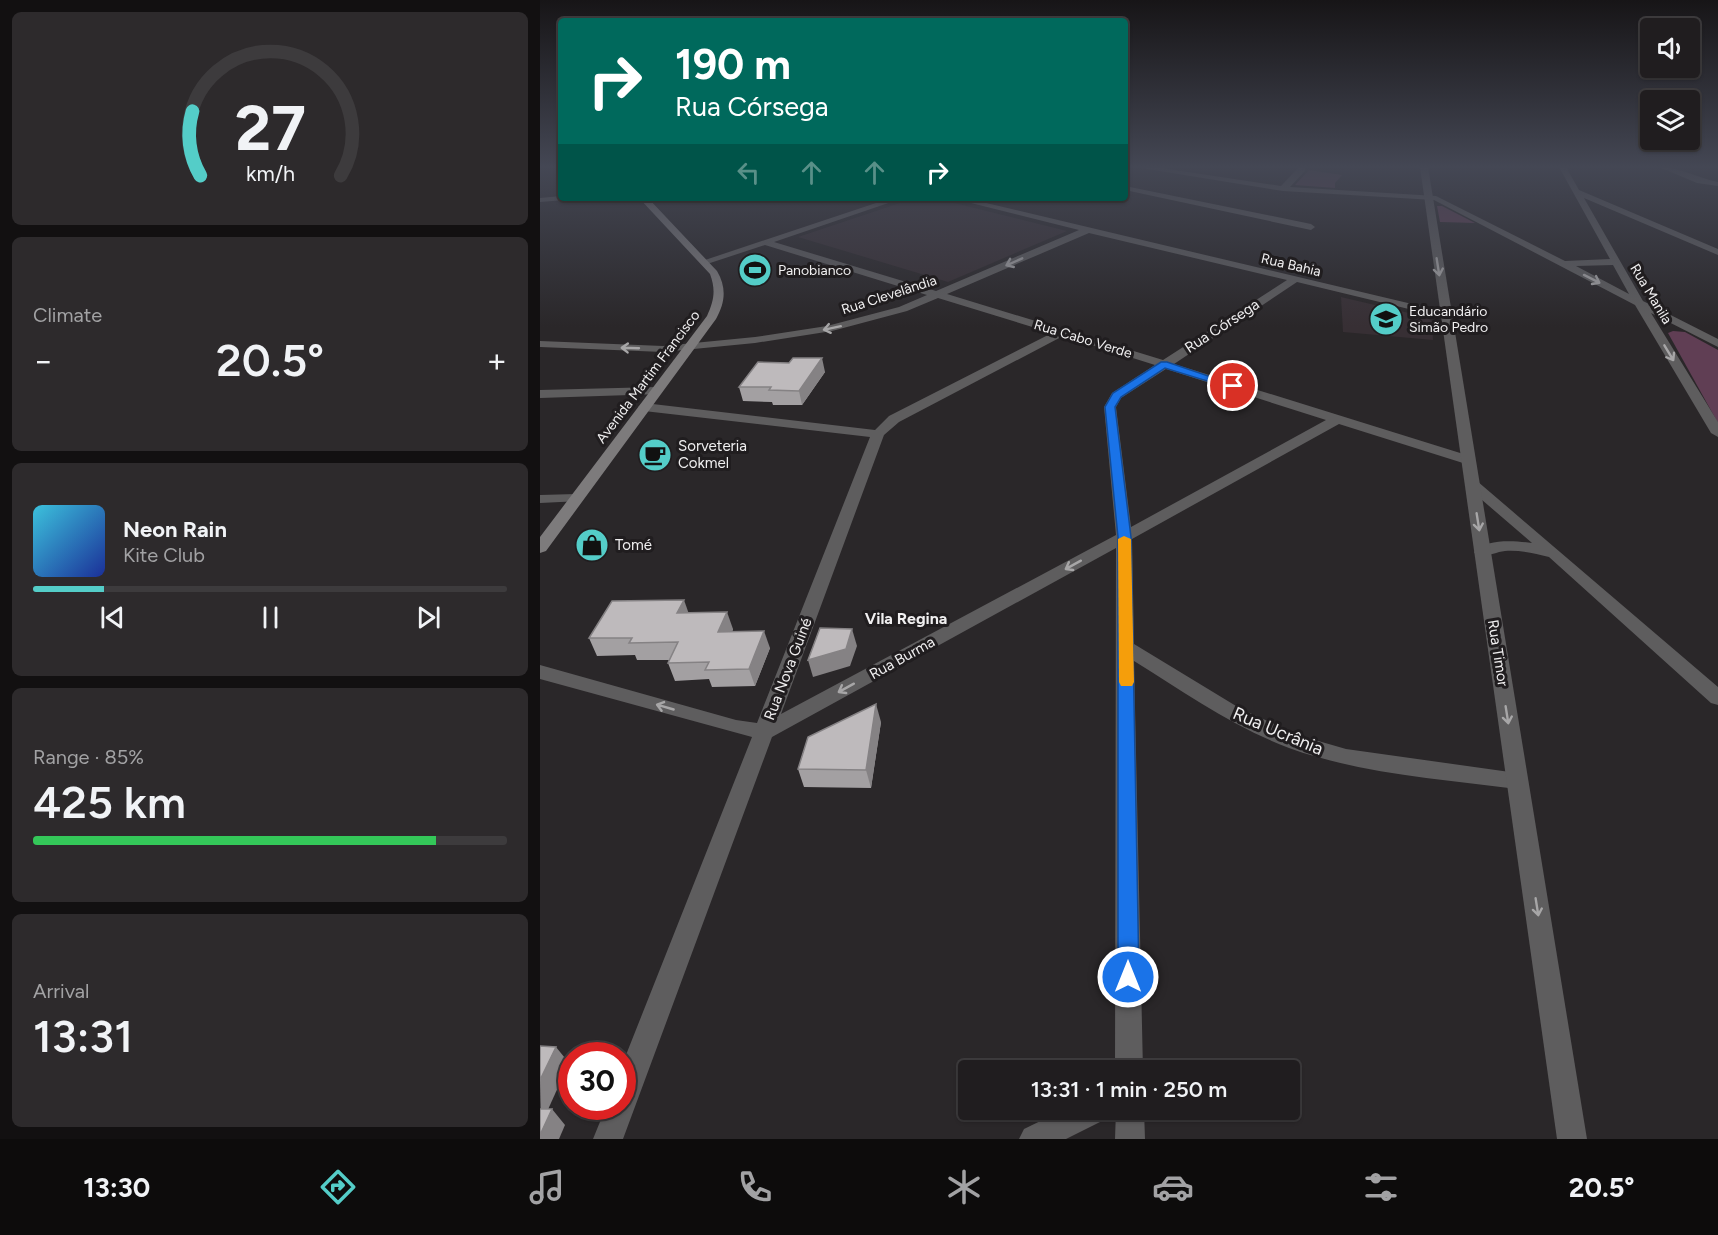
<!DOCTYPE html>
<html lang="en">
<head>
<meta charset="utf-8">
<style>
  body { margin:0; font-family:Figtree,sans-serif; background:#2d2a2c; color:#f1f3f6; height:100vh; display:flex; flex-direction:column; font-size:22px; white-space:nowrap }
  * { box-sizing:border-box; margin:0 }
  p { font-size:20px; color:#a2a2a4 }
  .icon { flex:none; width:33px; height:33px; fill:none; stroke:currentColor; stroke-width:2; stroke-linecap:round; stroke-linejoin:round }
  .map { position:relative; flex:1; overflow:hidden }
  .drawer { display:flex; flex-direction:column; gap:12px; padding:12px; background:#121011; width:540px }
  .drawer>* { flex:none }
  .guide { position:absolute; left:18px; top:18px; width:570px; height:183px; border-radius:6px; box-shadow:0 2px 4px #0004,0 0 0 2px #3d3b3d; background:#00695c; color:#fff; overflow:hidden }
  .buttons { position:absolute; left:1100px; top:18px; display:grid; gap:12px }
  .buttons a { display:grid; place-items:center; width:60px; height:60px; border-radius:6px; background:#201d1f; box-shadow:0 2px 4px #0004,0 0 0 2px #3d3b3d; font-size:30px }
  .speed { position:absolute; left:18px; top:1042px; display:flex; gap:12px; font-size:30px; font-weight:700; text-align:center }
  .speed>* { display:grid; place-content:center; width:78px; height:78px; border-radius:50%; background:#201d1f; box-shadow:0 2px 4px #0004,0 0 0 2px #3d3b3d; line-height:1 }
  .speed .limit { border:9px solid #d22; background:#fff; color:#111 }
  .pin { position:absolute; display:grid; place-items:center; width:51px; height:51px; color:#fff; margin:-26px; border:3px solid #fff; border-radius:50%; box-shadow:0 2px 6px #0007 }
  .me { position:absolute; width:66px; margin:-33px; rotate:0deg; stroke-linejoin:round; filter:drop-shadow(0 0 4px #0008) }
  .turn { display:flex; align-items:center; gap:21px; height:126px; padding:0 18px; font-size:27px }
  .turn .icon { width:78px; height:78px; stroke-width:2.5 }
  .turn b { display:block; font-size:42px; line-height:51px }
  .lanes { display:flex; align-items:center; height:57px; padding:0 18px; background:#0003; justify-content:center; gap:30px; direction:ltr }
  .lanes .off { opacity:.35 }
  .big { font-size:45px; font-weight:600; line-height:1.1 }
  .drawer .tile { flex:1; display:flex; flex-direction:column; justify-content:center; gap:9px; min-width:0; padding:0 21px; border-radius:9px; background:#2d2a2c }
  .drawer .dial { align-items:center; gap:0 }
  .dial svg { height:156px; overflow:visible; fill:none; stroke:#3d3b3d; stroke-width:7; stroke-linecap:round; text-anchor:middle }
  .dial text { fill:#f1f3f6; stroke:none }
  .song { display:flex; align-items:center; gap:18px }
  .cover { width:72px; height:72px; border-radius:9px; background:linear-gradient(135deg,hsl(190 70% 55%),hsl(230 70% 35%)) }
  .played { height:6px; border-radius:3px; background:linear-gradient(90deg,#54cdc8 15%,#3d3b3d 15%) }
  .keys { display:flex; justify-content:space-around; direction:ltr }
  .heat { display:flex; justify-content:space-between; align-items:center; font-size:33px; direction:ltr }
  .charge { height:9px; border-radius:4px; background:linear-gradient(90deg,#34c759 85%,#3d3b3d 0) }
  .trip { position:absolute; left:418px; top:1060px; width:342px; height:60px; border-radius:6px; background:#201d1f; box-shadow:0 2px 4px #0004,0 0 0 2px #3d3b3d; font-weight:600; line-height:60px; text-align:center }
  .menu { display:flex; height:96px; justify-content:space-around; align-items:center; background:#0d0c0c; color:#a2a2a4 }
  .menu .icon { width:42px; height:42px }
  .menu .active { color:#54cdc8 }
  .menu b { font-size:27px; color:#f1f3f6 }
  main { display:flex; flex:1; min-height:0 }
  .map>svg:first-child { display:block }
</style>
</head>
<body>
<main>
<section class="drawer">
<div class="tile dial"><svg viewBox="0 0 100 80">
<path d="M14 69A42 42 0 1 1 86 69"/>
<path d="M14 69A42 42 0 0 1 10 36" stroke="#54cdc8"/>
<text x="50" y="56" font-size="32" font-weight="700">27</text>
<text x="50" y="72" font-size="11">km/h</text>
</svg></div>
<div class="tile"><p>Climate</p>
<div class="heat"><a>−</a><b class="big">20.5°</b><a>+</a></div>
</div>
<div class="tile">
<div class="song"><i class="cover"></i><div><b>Neon Rain</b><p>Kite Club</p></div></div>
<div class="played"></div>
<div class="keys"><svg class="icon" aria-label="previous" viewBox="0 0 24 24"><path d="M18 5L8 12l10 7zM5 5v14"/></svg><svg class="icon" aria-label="pause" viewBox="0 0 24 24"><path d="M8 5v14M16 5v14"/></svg><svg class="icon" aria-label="next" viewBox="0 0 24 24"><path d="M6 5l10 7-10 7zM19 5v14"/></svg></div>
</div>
<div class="tile"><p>Range · 85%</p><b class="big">425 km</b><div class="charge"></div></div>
<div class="tile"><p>Arrival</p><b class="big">13:31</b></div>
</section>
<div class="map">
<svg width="1178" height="1139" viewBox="0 0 1178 1139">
  <rect width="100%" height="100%" fill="#2a2729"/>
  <!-- built -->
  <g fill="#372f34">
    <path d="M 375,198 L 394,198 L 527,231 L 408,282 L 258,237 Z"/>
    <path d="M 801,297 L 886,317 L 892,321 L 893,340 L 803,332 Z"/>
  </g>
  <!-- green -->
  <g fill="#603e54">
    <path d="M 769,170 L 802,175 L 795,183 L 795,188 L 755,185 Z"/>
    <path d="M 897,206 L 902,206 L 935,223 L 900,222 Z"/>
    <path d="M 1133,331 L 1145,332 L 1178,350 L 1178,423 L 1128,333 Z"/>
  </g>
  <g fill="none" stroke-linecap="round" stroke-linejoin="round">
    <!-- minor -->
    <g fill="#5e5d5e" fill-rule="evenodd">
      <path d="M 595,167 L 615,167 L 741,186 L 759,167 L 765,167 L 765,171 L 750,187 L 896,196 L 1025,261 L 1070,259 L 1019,167 L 1026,167 L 1039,190 L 1178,249 L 1178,255 L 1044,198 L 1103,301 L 1178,339 L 1178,347 L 1111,313 L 1178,422 L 1178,437 L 1171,433 L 1095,305 L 894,200 L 743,191 ZM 1073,265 L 1089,294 L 1036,266 Z"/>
      <path d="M 1119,167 C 1139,167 1158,178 1178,182 L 1178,186 L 1157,183 Z"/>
      <path d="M 585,186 L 771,224 L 775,227 L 771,230 L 585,190 Z"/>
      <path d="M 21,196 L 21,198 L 29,198 L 25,200 L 0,202 L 0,198 Z"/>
      <path d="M 351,198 L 363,198 L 234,242 L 396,291 L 539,230 L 411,198 L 425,198 L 910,313 L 910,317 L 906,318 L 757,282 L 634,364 L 933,457 L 935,460 L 933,463 L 923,463 L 799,424 L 592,539 L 594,644 L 701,709 L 761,736 L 806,749 L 977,773 L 985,775 L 988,781 L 985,787 L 977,789 C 901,779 821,774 749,748 C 693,727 644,692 594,661 L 603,1071 L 575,1071 L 576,548 L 232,737 L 83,1139 L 53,1139 L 66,1107 L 82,1107 L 82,1065 L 212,737 L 0,679 L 0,665 L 196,720 L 217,723 L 330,437 L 104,411 L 98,407 L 104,403 L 335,430 L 349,416 L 512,333 L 398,298 L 367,311 L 292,331 L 215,343 L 123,352 L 0,347 L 0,341 L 123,346 L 215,337 L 287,326 L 359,307 L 387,295 L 225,245 L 167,264 L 159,262 ZM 549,233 L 747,280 L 623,360 L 407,294 ZM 523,336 L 615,365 L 572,393 L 564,407 L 576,535 L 241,714 L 344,435 L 359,422 ZM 626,369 L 786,420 L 591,527 L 576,407 L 581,398 Z"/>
      <path d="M 116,387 L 122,391 L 120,394 L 0,398 L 0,390 Z"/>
      <path d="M 932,480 L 937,481 L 1178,687 L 1178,705 L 1171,703 L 1009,557 C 994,553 980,550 965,551 C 955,552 946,558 936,555 L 934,552 C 946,538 976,541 992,543 L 927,487 L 925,484 L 927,481 Z"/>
      <path d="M 36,494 L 43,498 L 41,501 L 0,503 L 0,495 Z"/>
      <path d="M 523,1110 L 568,1110 L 564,1120 L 526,1139 L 479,1139 L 484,1129 Z"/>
      <path d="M 576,1110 L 604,1110 L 605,1139 L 575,1139 Z"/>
    </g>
    <!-- tertiary -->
    <path fill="#5e5d5e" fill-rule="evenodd" d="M 880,167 L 888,167 L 1047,1139 L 1017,1139 Z"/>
    <!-- secondary -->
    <path fill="#7d7b7c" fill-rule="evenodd" d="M 99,198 L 108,198 L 177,271 C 187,288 185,303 176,319 L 6,551 L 0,553 L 0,537 L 167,316 C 174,301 176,290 170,274 Z"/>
  </g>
  <!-- wall -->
  <g fill="#a3a0a2">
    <path d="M 249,363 L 285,372 L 262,405 L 233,405 L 232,402 L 203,401 L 199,387 Z"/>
    <path d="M 148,613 L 193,629 L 192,632 L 230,648 L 215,686 L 172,687 L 169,679 L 135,681 L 128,663 L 129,660 L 97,660 L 95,655 L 57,656 L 49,638 Z"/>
    <path d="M 341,722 L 331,788 L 264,787 L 258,769 Z"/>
  </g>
  <!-- shaded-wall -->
  <g fill="#858284">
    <path d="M 282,358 L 285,372 L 262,405 L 259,391 Z"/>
    <path d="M 144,600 L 150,617 L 137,613 Z"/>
    <path d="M 187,612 L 193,629 L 185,650 L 178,632 Z"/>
    <path d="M 312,629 L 317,646 L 310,666 L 273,677 L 268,660 Z"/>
    <path d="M 224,631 L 230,648 L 215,686 L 209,669 Z"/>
    <path d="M 336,704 L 341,722 L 331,788 L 326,770 Z"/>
    <path d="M 16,1047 L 29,1063 L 1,1125 L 0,1080 Z"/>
    <path d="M 12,1109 L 25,1125 L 19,1139 L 0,1139 L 0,1135 Z"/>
  </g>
  <!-- building -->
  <g fill="#bebabc" stroke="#858284" stroke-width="1.5">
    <path d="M 253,358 L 282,358 L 259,391 L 229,390 L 231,387 L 199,387 L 218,362 L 249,363 Z"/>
    <path d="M 144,600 L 137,613 L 187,612 L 178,632 L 224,631 L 209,669 L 165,670 L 169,662 L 128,663 L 138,642 L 89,643 L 92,638 L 49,638 L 72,601 Z"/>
    <path d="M 280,628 L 312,629 L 306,649 L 268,660 Z"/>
    <path d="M 336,704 L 326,770 L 258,769 L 268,737 Z"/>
    <path d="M 0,1046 L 16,1047 L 0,1080 Z"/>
    <path d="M 0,1109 L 12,1109 L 0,1135 Z"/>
  </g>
  <!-- one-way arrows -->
  <defs><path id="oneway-shaft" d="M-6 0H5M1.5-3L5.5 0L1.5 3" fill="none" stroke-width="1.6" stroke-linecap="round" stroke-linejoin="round" transform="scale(1.5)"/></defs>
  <g stroke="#a7a6a7">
    <use href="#oneway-shaft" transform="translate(474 262) rotate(156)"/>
    <use href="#oneway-shaft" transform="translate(898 267) rotate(81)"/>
    <use href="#oneway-shaft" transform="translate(1052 279) rotate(27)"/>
    <use href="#oneway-shaft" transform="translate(292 328) rotate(168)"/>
    <use href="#oneway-shaft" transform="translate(90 348) rotate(-178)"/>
    <use href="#oneway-shaft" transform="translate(1129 353) rotate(59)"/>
    <use href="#oneway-shaft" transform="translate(938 522) rotate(81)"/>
    <use href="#oneway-shaft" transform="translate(533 565) rotate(151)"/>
    <use href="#oneway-shaft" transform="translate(306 688) rotate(151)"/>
    <use href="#oneway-shaft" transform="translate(125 707) rotate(-164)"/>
    <use href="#oneway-shaft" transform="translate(967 715) rotate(81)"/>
    <use href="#oneway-shaft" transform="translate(997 907) rotate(81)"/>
  </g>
  <!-- sky -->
  <linearGradient id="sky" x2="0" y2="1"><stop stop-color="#171517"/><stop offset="0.51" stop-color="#444754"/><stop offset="1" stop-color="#444754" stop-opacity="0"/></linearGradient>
  <rect width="1178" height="327" fill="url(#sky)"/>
  <!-- route -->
  <path fill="#1a73e8" stroke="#114b97" stroke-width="1.5" d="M 621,362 L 627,362 L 698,386 L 693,389 L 625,368 L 581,397 L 575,407 L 591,537 L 599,977 L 596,984 L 588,987 L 581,984 L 578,977 L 578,537 L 565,407 L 573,393 Z"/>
  <!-- slow -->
  <path fill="#f59e0b" d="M 584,536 L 591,539 L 594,682 L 592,686 L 581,686 L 579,682 L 578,539 Z"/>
  <!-- icons -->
  <defs>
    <g id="stadium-disc" transform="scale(1.725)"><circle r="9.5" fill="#54cdc8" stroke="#201d1f"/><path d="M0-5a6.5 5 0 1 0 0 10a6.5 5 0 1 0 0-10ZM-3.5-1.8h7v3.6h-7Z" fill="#111"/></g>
    <g id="school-disc" transform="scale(1.725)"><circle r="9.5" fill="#54cdc8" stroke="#201d1f"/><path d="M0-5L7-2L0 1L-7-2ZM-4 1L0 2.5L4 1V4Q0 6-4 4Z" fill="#111"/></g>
    <g id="cafe-disc" transform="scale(1.725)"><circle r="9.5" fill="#54cdc8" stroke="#201d1f"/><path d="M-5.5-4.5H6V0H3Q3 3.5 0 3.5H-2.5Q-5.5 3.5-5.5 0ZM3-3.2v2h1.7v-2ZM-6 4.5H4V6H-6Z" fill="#111"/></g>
    <g id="shop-disc" transform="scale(1.725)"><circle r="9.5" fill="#54cdc8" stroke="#201d1f"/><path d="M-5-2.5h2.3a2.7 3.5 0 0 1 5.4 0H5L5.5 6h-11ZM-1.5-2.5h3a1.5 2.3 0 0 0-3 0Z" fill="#111"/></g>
  </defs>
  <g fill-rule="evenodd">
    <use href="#stadium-disc" x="215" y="270"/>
    <use href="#school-disc" x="846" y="319"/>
    <use href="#cafe-disc" x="115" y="455"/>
    <use href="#shop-disc" x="52" y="545"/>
  </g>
  <g text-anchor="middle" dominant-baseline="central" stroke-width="6" stroke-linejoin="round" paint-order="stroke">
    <!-- far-street labels -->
    <g font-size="14" fill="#f0eff0" stroke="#201d1f">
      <text transform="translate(751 265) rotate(13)">Rua Bahia</text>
      <text transform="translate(1111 294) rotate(59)">Rua Manila</text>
      <text transform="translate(349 295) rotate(-18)">Rua Clevelândia</text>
      <text transform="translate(543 339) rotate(17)">Rua Cabo Verde</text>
      <text transform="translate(108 377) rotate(-53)">Avenida Martim Francisco</text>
    </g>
    <!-- far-poi labels -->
    <g font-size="14" fill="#f0eff0" stroke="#201d1f" text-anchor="start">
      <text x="238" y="270">Panobianco</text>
      <text x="869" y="311">Educandário<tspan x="869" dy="16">Simão Pedro</tspan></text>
    </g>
    <!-- street labels -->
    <g font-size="15" fill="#f0eff0" stroke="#201d1f">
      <text transform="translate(682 326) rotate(-33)">Rua Córsega</text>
      <text transform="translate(958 653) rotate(81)">Rua Timor</text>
      <text transform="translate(362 658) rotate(-29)">Rua Burma</text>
      <text transform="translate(248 669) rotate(-69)">Rua Nova Guiné</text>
    </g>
    <!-- poi labels -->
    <g font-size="15" fill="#f0eff0" stroke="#201d1f" text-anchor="start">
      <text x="138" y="446">Sorveteria<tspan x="138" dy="17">Cokmel</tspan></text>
      <text x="75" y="545">Tomé</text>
    </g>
    <!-- neighbourhood labels -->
    <g font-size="16" font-weight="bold" fill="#f0eff0" stroke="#201d1f">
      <text x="366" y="618">Vila Regina</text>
    </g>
    <!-- near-street labels -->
    <g font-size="18" fill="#f0eff0" stroke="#201d1f">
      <text transform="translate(738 731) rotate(23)">Rua Ucrânia</text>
    </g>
  </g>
</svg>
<div class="buttons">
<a><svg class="icon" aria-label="sound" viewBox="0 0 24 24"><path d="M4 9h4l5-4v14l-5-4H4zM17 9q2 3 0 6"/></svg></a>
<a><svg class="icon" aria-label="layers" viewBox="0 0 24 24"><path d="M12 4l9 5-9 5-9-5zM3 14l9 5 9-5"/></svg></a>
</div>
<div class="speed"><div class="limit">30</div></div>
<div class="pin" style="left:693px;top:386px;background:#d93025"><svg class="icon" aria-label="arrive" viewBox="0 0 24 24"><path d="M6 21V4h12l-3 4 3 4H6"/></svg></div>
<svg class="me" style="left:588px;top:977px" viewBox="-20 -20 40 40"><circle r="17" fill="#1a73e8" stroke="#fff" stroke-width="3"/><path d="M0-11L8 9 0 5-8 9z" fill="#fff"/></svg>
<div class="trip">13:31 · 1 min · 250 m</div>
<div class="guide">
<div class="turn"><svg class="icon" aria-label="right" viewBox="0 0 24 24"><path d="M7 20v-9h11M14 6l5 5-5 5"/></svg><div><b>190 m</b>Rua Córsega</div></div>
<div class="lanes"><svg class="icon off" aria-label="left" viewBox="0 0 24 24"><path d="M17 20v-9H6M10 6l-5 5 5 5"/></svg><svg class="icon off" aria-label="ahead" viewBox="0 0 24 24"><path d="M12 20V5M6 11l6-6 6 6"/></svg><svg class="icon off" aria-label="ahead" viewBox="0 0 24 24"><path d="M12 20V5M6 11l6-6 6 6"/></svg><svg class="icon" aria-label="right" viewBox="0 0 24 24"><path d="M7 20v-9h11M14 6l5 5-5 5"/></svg></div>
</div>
</div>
</main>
<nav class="menu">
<b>13:30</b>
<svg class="icon active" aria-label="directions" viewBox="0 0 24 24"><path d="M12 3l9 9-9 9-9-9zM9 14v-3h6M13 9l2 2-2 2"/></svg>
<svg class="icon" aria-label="music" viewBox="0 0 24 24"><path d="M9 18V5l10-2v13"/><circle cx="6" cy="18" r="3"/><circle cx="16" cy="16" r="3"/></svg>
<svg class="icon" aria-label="phone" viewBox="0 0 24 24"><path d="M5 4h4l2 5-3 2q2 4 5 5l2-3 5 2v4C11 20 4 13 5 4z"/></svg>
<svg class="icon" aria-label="climate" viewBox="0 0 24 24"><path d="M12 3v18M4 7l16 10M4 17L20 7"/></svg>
<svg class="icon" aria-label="car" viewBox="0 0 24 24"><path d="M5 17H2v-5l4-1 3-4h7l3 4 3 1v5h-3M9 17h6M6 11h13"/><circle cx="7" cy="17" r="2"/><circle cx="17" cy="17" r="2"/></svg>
<svg class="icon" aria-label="filters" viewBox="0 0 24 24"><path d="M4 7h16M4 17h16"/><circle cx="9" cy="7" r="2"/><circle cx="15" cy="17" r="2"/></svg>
<b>20.5°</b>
</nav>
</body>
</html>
